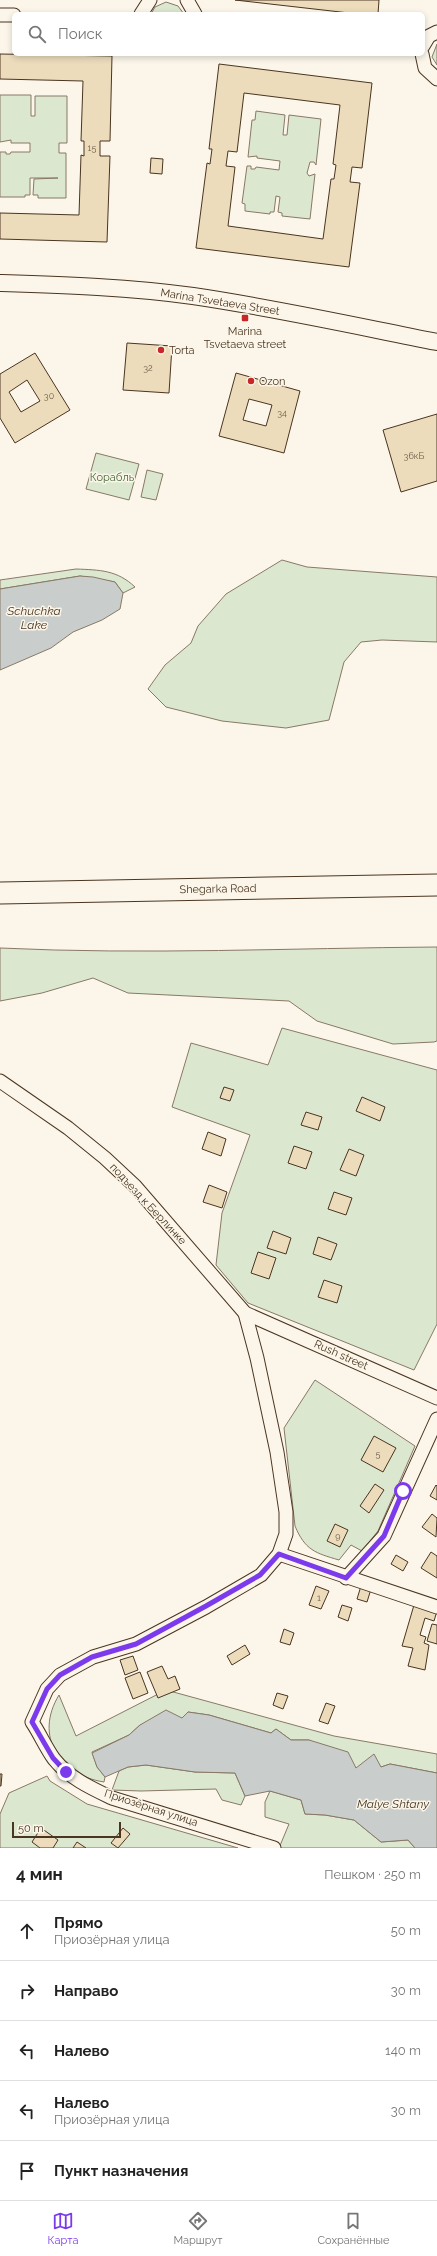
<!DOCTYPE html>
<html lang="ru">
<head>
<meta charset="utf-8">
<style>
  body { margin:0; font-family:Raleway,sans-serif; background:#f6f6f6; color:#222 }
  .scale { position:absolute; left:12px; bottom:10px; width:109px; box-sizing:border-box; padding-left:4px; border:2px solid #4a3520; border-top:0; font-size:11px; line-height:14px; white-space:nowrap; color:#4a3520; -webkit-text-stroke:3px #fbf6e9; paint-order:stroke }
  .stop { position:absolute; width:12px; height:12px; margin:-9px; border:3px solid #7c3aed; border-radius:50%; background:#fff }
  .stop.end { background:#7c3aed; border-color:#fff; box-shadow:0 1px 4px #0008 }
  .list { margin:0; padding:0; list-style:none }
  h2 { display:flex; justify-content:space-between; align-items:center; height:52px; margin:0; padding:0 16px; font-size:17px }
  h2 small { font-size:13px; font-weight:400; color:#767676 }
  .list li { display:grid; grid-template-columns:26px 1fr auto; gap:12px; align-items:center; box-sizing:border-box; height:60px; padding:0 16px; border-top:1px solid #e0e0e0 }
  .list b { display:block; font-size:15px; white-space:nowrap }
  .list p { margin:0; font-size:13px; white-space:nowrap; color:#767676 }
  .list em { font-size:13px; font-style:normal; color:#767676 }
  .icon { flex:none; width:22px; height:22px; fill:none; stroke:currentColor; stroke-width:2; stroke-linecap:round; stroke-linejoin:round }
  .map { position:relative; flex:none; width:437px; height:1848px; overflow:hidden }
  .search { position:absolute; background:#fff; box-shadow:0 2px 6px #0003; left:12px; right:12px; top:12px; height:44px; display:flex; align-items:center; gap:10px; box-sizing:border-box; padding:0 14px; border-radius:6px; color:#767676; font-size:15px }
  .sheet { height:352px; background:#fff }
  nav { display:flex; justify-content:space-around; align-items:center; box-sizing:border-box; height:56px; border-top:1px solid #e0e0e0; background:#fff; font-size:11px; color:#767676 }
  nav a { display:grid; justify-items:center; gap:2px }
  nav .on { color:#7c3aed }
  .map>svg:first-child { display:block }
  .green { fill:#dce7d0; stroke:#887966 }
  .water { fill:#c9cecd; stroke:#887966 }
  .building { fill:#ecdcbc; stroke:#4a3520; fill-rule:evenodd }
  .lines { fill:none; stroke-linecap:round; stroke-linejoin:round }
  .minor-casing { stroke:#4a3520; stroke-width:15 }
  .tertiary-casing { stroke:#4a3520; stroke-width:18 }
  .primary-casing { stroke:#4a3520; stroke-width:23 }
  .minor { stroke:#fbf6e9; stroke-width:13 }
  .tertiary { stroke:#fbf6e9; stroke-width:16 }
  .primary { stroke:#fbf6e9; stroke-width:21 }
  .route { stroke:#7c3aed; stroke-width:5 }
  .poi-dot { fill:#c62828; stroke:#fbf6e9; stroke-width:1.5 }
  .labels { text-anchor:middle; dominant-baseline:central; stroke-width:3; stroke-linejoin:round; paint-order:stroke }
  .number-label { font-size:9px; fill:#725f47 }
  .street-label { font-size:11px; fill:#4a3520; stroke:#fbf6e9 }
  .poi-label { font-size:11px; fill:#4a3520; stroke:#fbf6e9; text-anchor:start }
  .park-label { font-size:11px; fill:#436837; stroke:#fbf6e9 }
  .water-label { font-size:12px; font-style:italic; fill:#4a3520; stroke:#fbf6e9 }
</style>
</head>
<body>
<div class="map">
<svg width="437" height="1848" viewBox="0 0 437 1848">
  <rect width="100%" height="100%" fill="#fbf6e9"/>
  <g class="green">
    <path d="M166,2L178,6L184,14H151L155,7Z"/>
    <path d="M437,44V65L432,57Z"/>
    <path d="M0,95H31V116H35V96H67V143H59V153H66V198H38V195H33L34,179L58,178H30V195H25V197H0V152H6V154H10L11,152H30V143H11V140L0,142Z"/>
    <path d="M256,111L285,115L283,135H287L289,115L321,119L316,165L314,162H310L307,173L309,176L315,174L310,219L282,216V213L278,212L280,197L276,196L274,212H270V214L245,211V204L242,203L247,166H251V169H255L256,167L279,170L280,161L257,158V156L248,157L252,120H255Z"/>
    <path d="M96,453L139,464L129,500L86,489Z"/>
    <path d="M147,470L163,474L156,500L141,497Z"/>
    <path d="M282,560L307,567L437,577V642L382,640L361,642L344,662L329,720L286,728L222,721L166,707L148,689L165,665L191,643L198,626L226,594Z"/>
    <path d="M76,569C100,570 117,570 135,587L123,593L115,582L80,576L0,589V580Z"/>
    <path d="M437,947V1041L434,1042L393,1044L317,1021L289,1001L128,993L93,978L42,993L0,1001V948C146,955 291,948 437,947Z"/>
    <path d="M282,1028L437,1070V1324L414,1370L248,1303L216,1265L222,1213L250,1135L172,1107L191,1043L268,1065Z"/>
    <path d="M315,1380L415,1446L378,1531L362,1551L351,1545L339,1560C315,1553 305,1550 295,1526L284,1428Z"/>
    <path d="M166,1690L334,1736L437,1754V1773L390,1764L381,1767L356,1768L309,1740H291L276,1729L271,1733L209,1715L188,1712L182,1718L140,1725L129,1735L92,1752L97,1767L105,1777L104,1782C59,1775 34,1736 59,1695L76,1736Z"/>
    <path d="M146,1765L195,1772L235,1773L245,1796L241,1805L222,1800L216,1789L141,1791L112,1790L119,1771L128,1767Z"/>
    <path d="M47,1776L50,1781L87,1804L238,1848H0V1814L9,1793Z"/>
    <path d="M270,1791L301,1800L305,1814L325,1815L354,1820L381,1842L408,1840L415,1848H279L289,1824L265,1817V1802Z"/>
  </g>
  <g class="water">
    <path d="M80,576L93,577L115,582L123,593L120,609L102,620L73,632L51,648L0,670V589Z"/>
    <path d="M166,1710L182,1718L188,1712L209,1715L271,1733L276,1729L291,1740H309L348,1752L356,1768L374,1754L381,1767L390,1764L437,1773V1848H415L408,1840L381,1842L354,1820L325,1815L305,1814L301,1800L270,1791L245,1796L235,1773L195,1772L146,1765L128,1767L105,1777L97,1767L92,1753L129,1735L140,1725Z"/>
  </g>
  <g class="building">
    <path d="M235,0H379L378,14H358Z"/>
    <path d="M0,54L112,56L110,141H100V156H110L107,242L0,239V213L79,215L81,155L84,156V141H81L83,81L0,79Z"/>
    <path d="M219,64L372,83L362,168L352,167L350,182L360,183L349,267L196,248L207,163L210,164L212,149H209ZM244,93L340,105L333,164L336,165L334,179H331L323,239L228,226L235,167L226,166L228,151L237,152Z"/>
    <path d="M151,158L163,159L162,174L150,173Z"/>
    <path d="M127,343L172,346L169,393L123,390Z"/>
    <path d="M35,353L70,410L15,443L0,418V374ZM27,380L40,401L21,412L9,392Z"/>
    <path d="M236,373L300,391L284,453L219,436ZM249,399L272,405L266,426L243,420Z"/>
    <path d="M437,414V481L401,492L383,430Z"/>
    <path d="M224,1087L234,1090L230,1101L220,1098Z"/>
    <path d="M362,1097L385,1107L380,1121L356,1111Z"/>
    <path d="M306,1112L322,1117L318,1130L301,1125Z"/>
    <path d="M208,1132L226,1139L221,1156L202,1149Z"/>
    <path d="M294,1146L312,1152L306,1169L288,1163Z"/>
    <path d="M349,1149L364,1155L356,1176L340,1170Z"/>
    <path d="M209,1185L227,1192L222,1208L203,1202Z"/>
    <path d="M334,1192L352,1198L346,1215L328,1209Z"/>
    <path d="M273,1231L291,1238L286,1254L267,1248Z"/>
    <path d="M318,1237L337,1244L331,1260L313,1254Z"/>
    <path d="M258,1252L276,1258L269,1279L251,1273Z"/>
    <path d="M324,1280L342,1286L337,1303L318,1297Z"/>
    <path d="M374,1436L396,1448L383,1472L361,1460Z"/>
    <path d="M375,1484L384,1490L369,1513L360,1506Z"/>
    <path d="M436,1485L437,1486V1500L430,1496Z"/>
    <path d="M432,1514L437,1518L436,1537L422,1527Z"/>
    <path d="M335,1524L348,1530L340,1547L327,1541Z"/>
    <path d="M431,1552L437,1556V1578L421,1568Z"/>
    <path d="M396,1555L408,1562L403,1571L391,1564Z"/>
    <path d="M316,1586L329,1591L321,1609L309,1605Z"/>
    <path d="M361,1586L371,1589L367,1602L357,1599Z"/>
    <path d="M342,1605L352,1608L348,1621L338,1617Z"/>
    <path d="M414,1605L437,1611L434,1621L425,1618L420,1635L426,1637L424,1643L429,1645L425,1670L408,1666L413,1648L402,1646Z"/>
    <path d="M432,1624L437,1625V1644L427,1641Z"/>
    <path d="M284,1629L294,1633L290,1645L280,1642Z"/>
    <path d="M245,1645L250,1654L232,1665L227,1656Z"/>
    <path d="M133,1656L138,1670L125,1675L120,1660Z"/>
    <path d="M162,1666L168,1679L175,1676L180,1689L158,1698L147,1672Z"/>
    <path d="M140,1672L148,1693L133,1699L125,1678Z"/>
    <path d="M277,1693L288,1696L283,1709L273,1705Z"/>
    <path d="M326,1703L335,1706L328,1724L319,1721Z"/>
    <path d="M0,1774H2L1,1786H0Z"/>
    <path d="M41,1828L58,1840L53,1848H40L32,1842Z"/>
    <path d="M123,1828L130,1834L118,1848L111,1843Z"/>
    <path d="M77,1842L86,1848H73Z"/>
  </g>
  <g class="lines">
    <g class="minor-casing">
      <g id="minor">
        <path d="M187,0L195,14"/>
        <path d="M141,14L150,0"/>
        <path d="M0,15H14"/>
        <path d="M423,46L429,36L437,32"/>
        <path d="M422,54L425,68L437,79"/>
        <path d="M0,1081L68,1128L105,1158L135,1186L245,1313L437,1398"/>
        <path d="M245,1313L257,1358L277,1452L286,1512V1534L279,1554L261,1575L206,1607L136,1644L93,1657L60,1675L47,1689L32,1722C40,1734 46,1748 54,1759C69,1778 91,1788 112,1798L274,1848"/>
        <path d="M279,1554L437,1607"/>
        <path d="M346,1578L384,1536L437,1419"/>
      </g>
    </g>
    <g class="tertiary-casing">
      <path id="tertiary" d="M0,283C64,285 130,287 193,296C275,308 356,326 437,342"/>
    </g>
    <g class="primary-casing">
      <path id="primary" d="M0,893L437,885"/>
    </g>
    <use href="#minor" class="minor"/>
    <use href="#tertiary" class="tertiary"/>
    <use href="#primary" class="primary"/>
  </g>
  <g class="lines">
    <path class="route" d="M66,1772L53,1758L32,1722L47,1689L60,1675L92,1657L136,1644L206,1606L260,1575L279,1554L346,1578L384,1536L403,1491"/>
  </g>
  <g class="poi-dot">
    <rect x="241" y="314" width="8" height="8" rx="2"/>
    <circle cx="161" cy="350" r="4"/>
    <circle cx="251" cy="381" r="4"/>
  </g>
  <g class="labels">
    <g class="number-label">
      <text x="92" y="148">15</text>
      <text x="148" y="368">32</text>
      <text x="49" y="396">30</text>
      <text x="282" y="413">34</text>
      <text x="414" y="456">36кБ</text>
      <text x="378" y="1454">5</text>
      <text x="338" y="1536">9</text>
      <text x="319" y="1598">1</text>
    </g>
    <g class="street-label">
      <text transform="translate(220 302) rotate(9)">Marina Tsvetaeva Street</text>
      <text transform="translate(218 889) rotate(-1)">Shegarka Road</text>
      <text transform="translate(148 1204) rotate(47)">подъезд к Берлинке</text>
      <text transform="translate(341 1355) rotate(24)">Rush street</text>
      <text transform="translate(151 1808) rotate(18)">Приозёрная улица</text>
    </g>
    <g class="poi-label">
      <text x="245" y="331" text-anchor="middle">Marina<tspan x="245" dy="13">Tsvetaeva street</tspan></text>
      <text x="169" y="350">Torta</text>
      <text x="259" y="381">Ozon</text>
    </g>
    <g class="park-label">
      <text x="112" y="477">Корабль</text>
    </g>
    <g class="water-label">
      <text x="34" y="611">Schuchka<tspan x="34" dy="14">Lake</tspan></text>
      <text x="393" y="1804">Malye Shtany</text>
    </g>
  </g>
</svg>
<div class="scale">50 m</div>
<div class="stop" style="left:403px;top:1491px"></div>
<div class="stop end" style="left:66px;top:1772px"></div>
<div class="search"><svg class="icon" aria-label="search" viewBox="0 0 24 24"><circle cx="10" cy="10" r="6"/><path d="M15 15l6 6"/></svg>Поиск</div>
</div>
<section class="sheet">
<h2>4 мин<small>Пешком · 250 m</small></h2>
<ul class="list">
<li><svg class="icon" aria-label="ahead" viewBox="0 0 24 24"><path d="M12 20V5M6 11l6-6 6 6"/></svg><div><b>Прямо</b><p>Приозёрная улица</p></div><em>50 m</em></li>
<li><svg class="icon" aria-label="right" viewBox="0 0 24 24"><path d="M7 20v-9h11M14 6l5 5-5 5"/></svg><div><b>Направо</b></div><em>30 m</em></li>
<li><svg class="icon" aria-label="left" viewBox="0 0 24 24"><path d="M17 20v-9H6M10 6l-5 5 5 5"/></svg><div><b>Налево</b></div><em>140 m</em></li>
<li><svg class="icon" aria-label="left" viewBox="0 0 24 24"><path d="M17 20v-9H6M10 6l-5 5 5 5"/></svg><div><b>Налево</b><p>Приозёрная улица</p></div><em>30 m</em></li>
<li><svg class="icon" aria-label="arrive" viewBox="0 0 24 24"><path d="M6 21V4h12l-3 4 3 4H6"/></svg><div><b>Пункт назначения</b></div></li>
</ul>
</section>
<nav>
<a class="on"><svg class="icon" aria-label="map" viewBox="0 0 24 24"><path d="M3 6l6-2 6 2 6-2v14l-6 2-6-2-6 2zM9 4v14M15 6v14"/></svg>Карта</a>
<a><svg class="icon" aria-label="directions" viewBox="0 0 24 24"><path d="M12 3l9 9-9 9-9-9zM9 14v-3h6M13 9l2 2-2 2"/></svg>Маршрут</a>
<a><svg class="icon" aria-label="saved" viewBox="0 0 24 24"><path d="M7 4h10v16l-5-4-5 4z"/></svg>Сохранённые</a>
</nav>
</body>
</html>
